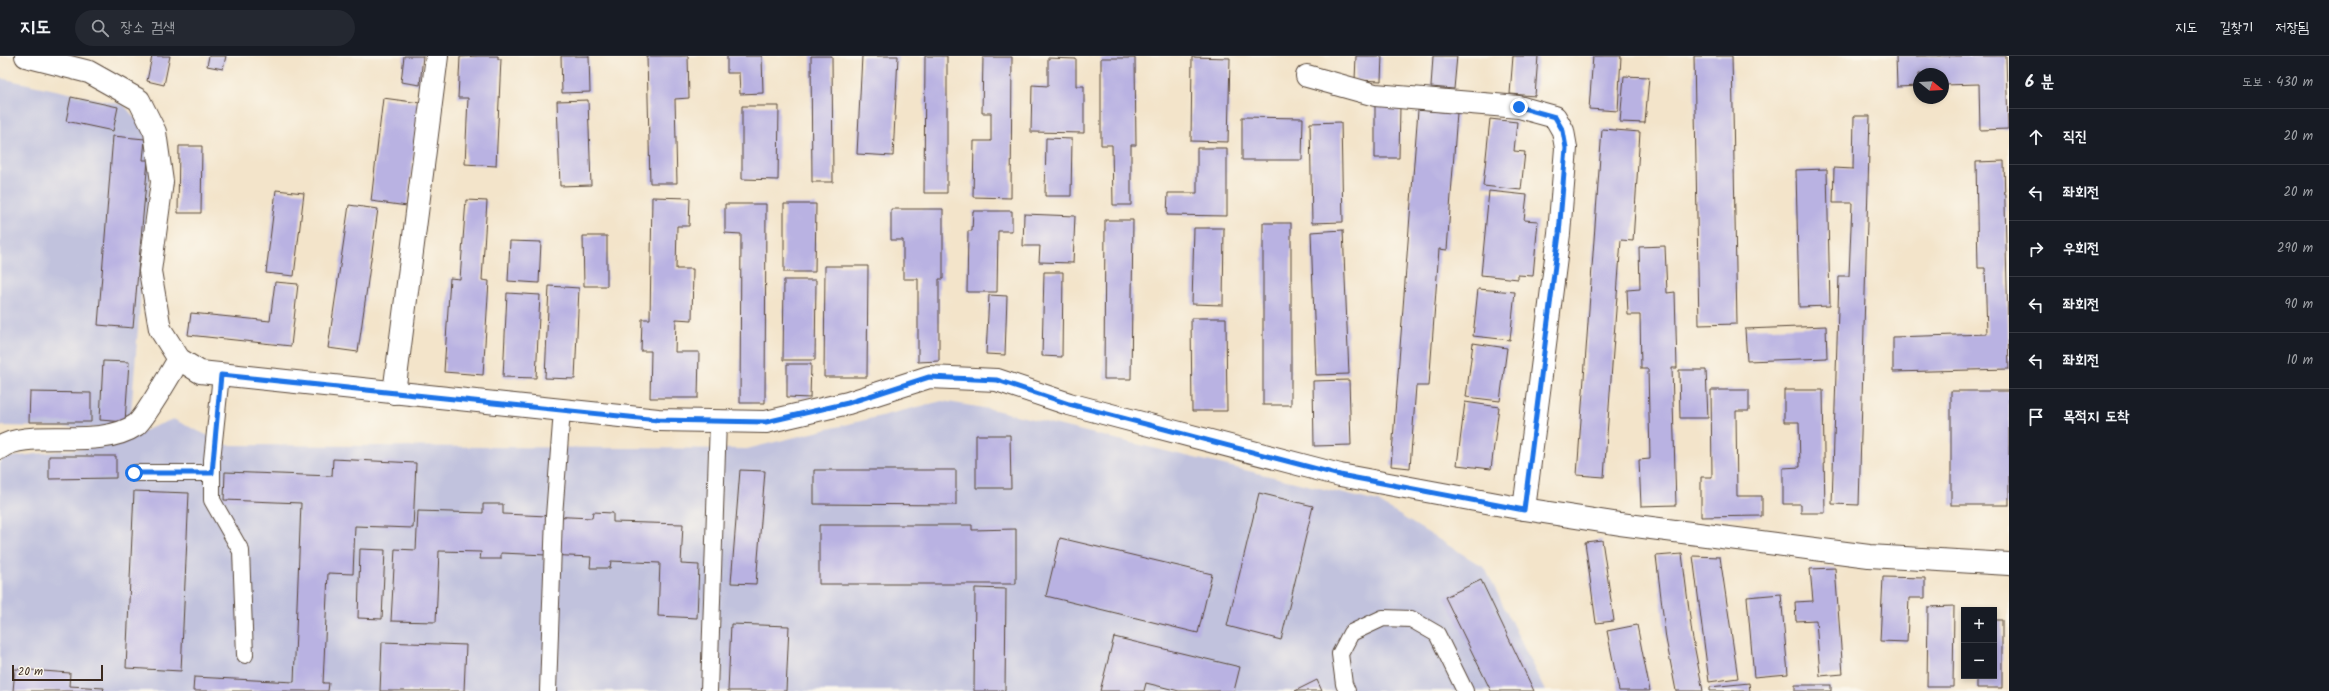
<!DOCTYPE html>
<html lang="ko">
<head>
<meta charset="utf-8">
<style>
  body { margin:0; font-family:Kalam,"Poor Story",sans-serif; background:#242831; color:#f1f3f6 }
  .controls { position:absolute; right:12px; bottom:12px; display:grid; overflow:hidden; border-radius:0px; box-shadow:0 2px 6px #0003 }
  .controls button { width:36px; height:36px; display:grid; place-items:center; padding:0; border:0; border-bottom:1px solid #363941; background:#171b24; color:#f1f3f6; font:20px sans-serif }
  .compass { position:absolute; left:1913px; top:12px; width:36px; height:36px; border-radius:50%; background:#171b24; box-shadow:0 2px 6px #0003; rotate:108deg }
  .scale { position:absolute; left:12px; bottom:10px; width:91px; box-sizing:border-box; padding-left:4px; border:2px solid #3b2a1e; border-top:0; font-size:11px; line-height:14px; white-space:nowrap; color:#3b2a1e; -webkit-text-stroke:3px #fbf7ec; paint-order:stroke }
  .stop { position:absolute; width:12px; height:12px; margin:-9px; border:3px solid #1a73e8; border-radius:50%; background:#fff }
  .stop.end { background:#1a73e8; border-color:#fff; box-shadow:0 1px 4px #0008 }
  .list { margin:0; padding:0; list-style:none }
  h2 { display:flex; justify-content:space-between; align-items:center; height:52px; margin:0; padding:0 16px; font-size:17px }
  h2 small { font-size:13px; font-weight:400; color:#9ea1a6 }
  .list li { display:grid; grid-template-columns:26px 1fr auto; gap:12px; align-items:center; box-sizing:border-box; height:56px; padding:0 16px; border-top:1px solid #363941 }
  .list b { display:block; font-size:15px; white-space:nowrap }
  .list em { font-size:13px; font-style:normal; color:#9ea1a6 }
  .icon { flex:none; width:22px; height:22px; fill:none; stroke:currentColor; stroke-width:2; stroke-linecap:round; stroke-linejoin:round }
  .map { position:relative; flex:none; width:2009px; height:635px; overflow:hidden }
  header { display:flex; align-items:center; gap:24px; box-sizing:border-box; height:56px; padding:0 20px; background:#171b24; border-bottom:1px solid #363941 }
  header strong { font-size:19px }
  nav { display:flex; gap:22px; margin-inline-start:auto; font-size:14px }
  .search { width:280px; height:36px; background:#242831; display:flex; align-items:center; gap:10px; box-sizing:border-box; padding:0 14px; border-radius:22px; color:#9ea1a6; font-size:15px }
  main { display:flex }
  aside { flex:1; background:#171b24 }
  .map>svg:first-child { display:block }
  .industrial { fill:#c1c2dd }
  .building { fill:#b9b2e2 }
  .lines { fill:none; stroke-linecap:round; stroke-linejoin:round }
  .service-casing { stroke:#574638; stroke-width:18 }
  .minor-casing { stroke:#574638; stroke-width:24 }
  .service { stroke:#fff; stroke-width:16 }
  .minor { stroke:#fff; stroke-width:22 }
  .route { stroke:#1a73e8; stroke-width:5 }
</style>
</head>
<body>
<header>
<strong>지도</strong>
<div class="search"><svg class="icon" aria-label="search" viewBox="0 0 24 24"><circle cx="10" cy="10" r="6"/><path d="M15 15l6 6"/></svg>장소 검색</div>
<nav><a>지도</a><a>길찾기</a><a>저장됨</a></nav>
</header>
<main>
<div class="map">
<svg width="2009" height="635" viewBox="0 0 2009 635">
  <rect width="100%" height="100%" fill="#fbf7ec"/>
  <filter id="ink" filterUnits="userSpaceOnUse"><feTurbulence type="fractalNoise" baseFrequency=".025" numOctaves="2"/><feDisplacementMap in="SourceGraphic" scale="8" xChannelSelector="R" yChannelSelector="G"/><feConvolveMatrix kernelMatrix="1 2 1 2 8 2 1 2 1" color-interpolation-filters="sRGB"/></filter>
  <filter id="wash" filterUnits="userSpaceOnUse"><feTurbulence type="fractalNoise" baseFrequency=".012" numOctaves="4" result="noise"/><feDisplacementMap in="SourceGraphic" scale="16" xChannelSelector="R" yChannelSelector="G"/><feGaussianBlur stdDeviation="0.9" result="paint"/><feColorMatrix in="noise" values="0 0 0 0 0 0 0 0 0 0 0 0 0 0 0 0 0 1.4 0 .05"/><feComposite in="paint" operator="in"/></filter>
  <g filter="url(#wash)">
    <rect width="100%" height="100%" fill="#f3e4ca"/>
    <g class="industrial">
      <path d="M0,22L124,49L146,76L152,102L131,358L128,367L96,372L0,370Z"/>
      <path d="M942,345L995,354L1378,446L1485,512L1545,635H0V405L4,402L109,389L173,363L227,389L747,393Z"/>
    </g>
    <g id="blocks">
      <g class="building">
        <path d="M152,0H170L164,29L147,25Z"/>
        <path d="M209,0H226L223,13L207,10Z"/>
        <path d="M404,0H423L420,29L401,26Z"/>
        <path d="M478,0H498V3H501L496,110L465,108L468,42H458L460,1Z"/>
        <path d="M561,0H589L590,36L562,37Z"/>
        <path d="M647,0H688L689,42L675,43L677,127H650Z"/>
        <path d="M727,0H762L763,37L740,38L739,17H727Z"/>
        <path d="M811,0H832L833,126H812Z"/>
        <path d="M862,0H898L893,100L857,98Z"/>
        <path d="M925,0H947V137H924Z"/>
        <path d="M1356,0H1382L1381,25L1355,24Z"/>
        <path d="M1433,0H1457L1454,33L1431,31Z"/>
        <path d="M1513,0H1538L1535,40L1510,38Z"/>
        <path d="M1593,0H1621L1618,55L1589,53Z"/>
        <path d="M1694,0H1732L1737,268L1699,269Z"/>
        <path d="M1896,0H2006L2008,73L1980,74L1979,28L1943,29V18H1919V30L1897,31Z"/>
        <path d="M983,1H1012L1011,142L973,141L974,85H991V57H982Z"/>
        <path d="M1192,1L1230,2L1228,86L1191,85Z"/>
        <path d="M1048,2L1076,3V30H1084V77L1031,76L1032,29L1048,30Z"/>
        <path d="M1101,2H1135L1136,89H1131V149H1113L1112,89H1101Z"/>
        <path d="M1624,20L1649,21L1645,67L1620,66Z"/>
        <path d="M71,41L118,51L113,75L66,65Z"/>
        <path d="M383,42L420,47L407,150L371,145Z"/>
        <path d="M588,44L591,129L560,130L557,45Z"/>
        <path d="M742,50H779L778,124L742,123Z"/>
        <path d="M1375,50H1400L1399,102H1375Z"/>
        <path d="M1418,54L1457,57L1447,194L1439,193L1429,330H1416L1410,412L1391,410Z"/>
        <path d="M1854,60H1870L1859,449L1832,448L1839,220H1849L1852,147H1833L1834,112L1853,113Z"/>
        <path d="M1242,61L1303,62L1302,104H1242Z"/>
        <path d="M1490,63L1517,66L1514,95L1525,96L1521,134L1483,130Z"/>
        <path d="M1341,66L1343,166L1312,167L1310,67Z"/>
        <path d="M1602,73L1640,76L1633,185L1621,184L1604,421L1577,419Z"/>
        <path d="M113,80L145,83L143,104H148L133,272L98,269Z"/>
        <path d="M1046,82L1072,83L1071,140H1045Z"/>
        <path d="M179,90H202L201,157H178Z"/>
        <path d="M1197,92H1227V160L1167,159L1168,137H1197Z"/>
        <path d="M2004,105L2009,313L1893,316V281L1987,278L1985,212H1978L1976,106Z"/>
        <path d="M1827,113L1830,250L1799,251L1796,114Z"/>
        <path d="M276,134L304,137L294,220L266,217Z"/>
        <path d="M1489,135L1527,139L1524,164L1538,165L1533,220L1518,219V223L1481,219Z"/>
        <path d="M652,141L690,142L689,170H677L676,213H693L692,264L676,263L675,296H699L698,342H650L651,295H641L642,263H650Z"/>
        <path d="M466,144L487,145L482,224L489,225L483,319L444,316L450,222L460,223Z"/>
        <path d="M725,148H766L765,347H740L741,178L725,177Z"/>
        <path d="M784,148H816L815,216H784Z"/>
        <path d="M349,149L378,153L358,296L328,292Z"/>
        <path d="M891,153H943V223H939V305L918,306V223H903V184H891Z"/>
        <path d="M973,155H1012V175H998L997,236H967L968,175H972Z"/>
        <path d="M1024,158L1075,160L1073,207L1039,206L1040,190H1023Z"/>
        <path d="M1105,164H1133L1131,323H1104Z"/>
        <rect x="1263" y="167" width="28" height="182"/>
        <path d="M1194,172H1224L1223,249L1192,248Z"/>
        <path d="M1343,174L1349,318L1316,319L1311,176Z"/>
        <path d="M583,180H607V230H584Z"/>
        <path d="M510,185L541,186L539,227L508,225Z"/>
        <path d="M1665,190L1667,237L1675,236L1677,312H1672L1676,449L1641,450L1639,404L1650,403L1648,313H1641L1640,259H1628L1627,234L1640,233L1639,191Z"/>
        <path d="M825,210H868L867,321H824Z"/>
        <path d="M1044,216H1063L1062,301L1042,300Z"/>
        <path d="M784,224H816L815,304H783Z"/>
        <path d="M275,226L298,228L291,290L188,279L191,257L270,265Z"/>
        <path d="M549,230L579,232L575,323L545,322Z"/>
        <path d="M1478,233L1515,236L1510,284L1473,280Z"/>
        <path d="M507,237L540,239L536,322L503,321Z"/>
        <path d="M989,239L1007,240L1005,299L986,298Z"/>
        <path d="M1191,262H1226L1227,355H1192Z"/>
        <path d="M1826,270L1827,302L1747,305L1745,273Z"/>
        <path d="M1473,287L1507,292L1500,345L1466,341Z"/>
        <path d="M103,305L129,306L125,366L100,364Z"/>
        <path d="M787,308H811L810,342L787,341Z"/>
        <path d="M1679,314H1706L1708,362H1680Z"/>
        <path d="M1349,324L1351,389L1314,390L1313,325Z"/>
        <path d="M1711,334H1749V355H1736L1737,440H1762V460L1701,461V421H1712Z"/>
        <path d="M1784,334H1823L1825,457H1801V448H1783V412L1800,411L1799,366H1784Z"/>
        <rect x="1951" y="335" width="58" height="114"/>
        <path d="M30,336L91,337V366H29Z"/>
        <path d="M1465,346L1499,351L1491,413L1457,409Z"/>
        <path d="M976,379H1010L1011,432H976Z"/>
        <path d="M49,400H116V422L49,423Z"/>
        <path d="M333,403L416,407L413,472L355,470L353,518L328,517L323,627H329L328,635H193L194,621L294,626L301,447L224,444L225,416L332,420Z"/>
        <path d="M740,414L765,415L756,528L731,527Z"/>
        <path d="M814,414H956V449L814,448Z"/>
        <path d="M134,435L189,437L181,615L126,612Z"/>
        <path d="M1259,437L1313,450L1281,584L1227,570Z"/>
        <path d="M483,448H503V458L592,462L593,456L613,457V466L683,468L681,508L699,509L697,562L658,560L660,507L611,505L610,512H590L591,501L501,497V503H480L481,496L439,495L436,566L391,565L395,493L416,494L418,455L483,457Z"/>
        <path d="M819,469H972V474L1016,473V528H819Z"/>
        <path d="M1060,482L1212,518L1198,577L1046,540Z"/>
        <path d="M1602,484L1614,565L1596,567L1585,486Z"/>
        <path d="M360,493L385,494L382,563L358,562Z"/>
        <path d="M1682,498L1692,578L1703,635H1676L1666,583L1656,500Z"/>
        <path d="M1693,500L1720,501L1738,622L1709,626Z"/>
        <path d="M1835,512L1843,618L1820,620L1816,564L1796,565L1795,546L1813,545L1810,513Z"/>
        <path d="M1883,521L1925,522V542H1909L1907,586L1880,585Z"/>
        <path d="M1481,524L1534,635H1491L1445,541Z"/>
        <path d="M975,532L1006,533L1005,635H974Z"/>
        <path d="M1781,538L1788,618L1754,621L1747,541Z"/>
        <path d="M1954,550L1953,631H1927L1928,551Z"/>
        <path d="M1994,564H2002V632H1977V620H1994Z"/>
        <path d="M731,568L789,570L786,635H728Z"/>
        <path d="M1637,569L1650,635H1619L1607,575Z"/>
        <path d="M1114,581L1240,611L1234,635H1179L1146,627L1144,635H1100Z"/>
        <path d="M382,586L466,589L464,635H380Z"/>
        <path d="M15,613L70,617L69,630L104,632L103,635H13Z"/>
        <path d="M1317,624L1322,635H1295Z"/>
        <path d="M1749,627L1750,635H1710V631Z"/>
        <rect x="1795" y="629" width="36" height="6"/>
      </g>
    </g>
  </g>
  <g filter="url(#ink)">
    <use href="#blocks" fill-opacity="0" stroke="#574638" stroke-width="1"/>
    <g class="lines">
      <g class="service-casing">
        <g id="service">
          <path d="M221,319L212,404V444L241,495L245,599"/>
          <path d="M135,417H212"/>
          <path d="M548,635L554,460L562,354"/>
          <path d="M709,635L718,365"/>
          <path d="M1347,635L1344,628L1340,598L1351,577L1383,562L1411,563L1437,578L1465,635"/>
        </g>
      </g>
      <g class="minor-casing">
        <g id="minor">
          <path d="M26,0L89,16L139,44L155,76L162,126L150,215L160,273L179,303L200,316L658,364L766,366L848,347L929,321L997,324L1069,348L1340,419L1524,453L1620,468L1869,500L2009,508"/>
          <path d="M1307,20L1375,39L1519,51L1555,61L1563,75L1566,92L1559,178L1524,453"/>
          <path d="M394,337L437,0"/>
          <path d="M0,392C27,371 98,395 136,369C144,363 172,315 179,303"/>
        </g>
      </g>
      <use href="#service" class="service"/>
      <use href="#minor" class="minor"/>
    </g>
  </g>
  <g class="lines" filter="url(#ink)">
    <path class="route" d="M134,417H212L221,319L658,364L766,366L848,347L929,321L997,324L1069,348L1340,419L1524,454L1559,178L1566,92L1563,75L1555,61L1519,51"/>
  </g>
</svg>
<div class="controls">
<button>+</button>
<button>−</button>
</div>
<svg class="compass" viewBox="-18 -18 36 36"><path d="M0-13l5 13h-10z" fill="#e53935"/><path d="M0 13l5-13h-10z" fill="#9ea1a6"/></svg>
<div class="scale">20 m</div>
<div class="stop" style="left:134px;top:417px"></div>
<div class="stop end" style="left:1519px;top:51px"></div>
</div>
<aside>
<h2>6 분<small>도보 · 430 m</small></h2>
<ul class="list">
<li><svg class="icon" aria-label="ahead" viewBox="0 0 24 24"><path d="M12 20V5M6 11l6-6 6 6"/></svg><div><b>직진</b></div><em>20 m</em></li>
<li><svg class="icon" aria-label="left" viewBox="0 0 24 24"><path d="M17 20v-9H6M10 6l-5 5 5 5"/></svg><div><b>좌회전</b></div><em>20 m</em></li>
<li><svg class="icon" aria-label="right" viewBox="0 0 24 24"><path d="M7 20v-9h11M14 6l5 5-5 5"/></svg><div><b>우회전</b></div><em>290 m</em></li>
<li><svg class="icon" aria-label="left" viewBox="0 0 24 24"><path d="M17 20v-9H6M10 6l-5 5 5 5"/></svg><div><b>좌회전</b></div><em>90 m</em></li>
<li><svg class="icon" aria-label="left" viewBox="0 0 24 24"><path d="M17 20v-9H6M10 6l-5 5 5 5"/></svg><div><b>좌회전</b></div><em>10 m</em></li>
<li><svg class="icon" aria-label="arrive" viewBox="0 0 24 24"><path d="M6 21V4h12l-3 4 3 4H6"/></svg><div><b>목적지 도착</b></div></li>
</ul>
</aside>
</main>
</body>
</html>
